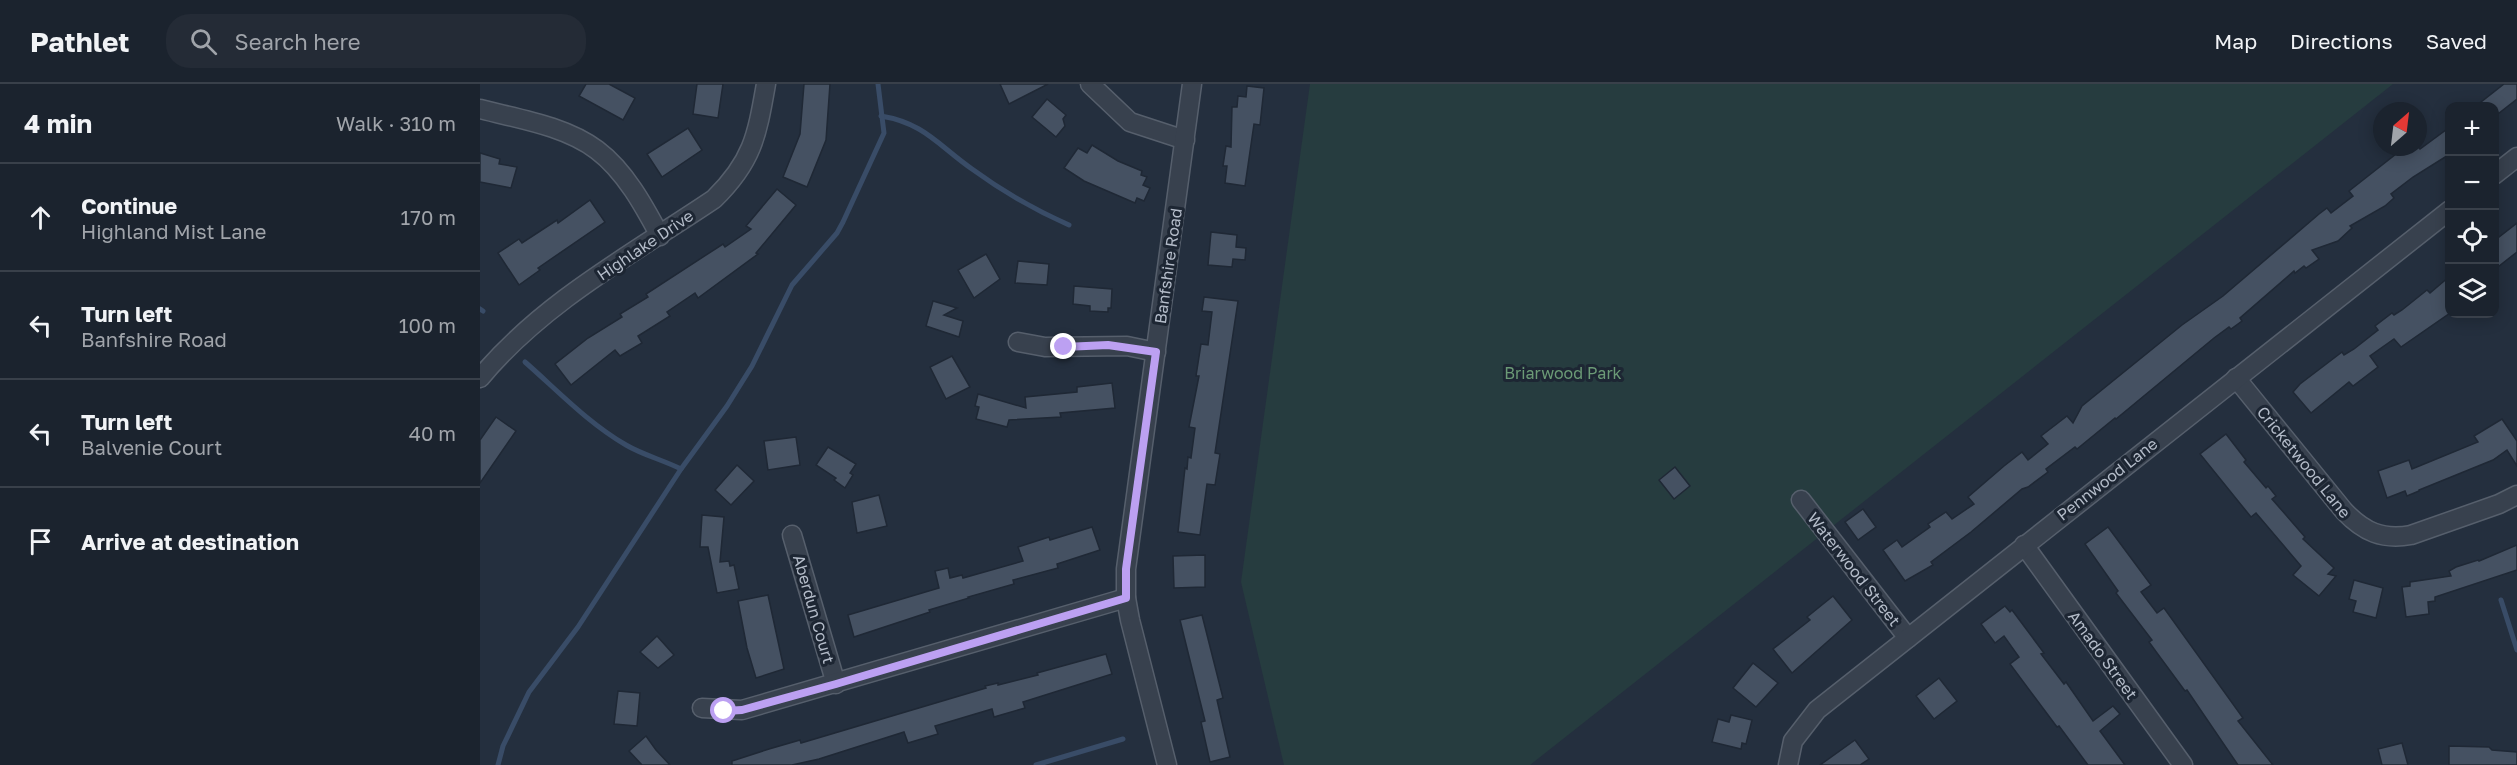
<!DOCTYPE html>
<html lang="en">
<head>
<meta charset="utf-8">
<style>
  body { margin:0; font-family:"Golos Text",sans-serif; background:#242b36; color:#f1f3f6 }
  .controls { position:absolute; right:18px; top:18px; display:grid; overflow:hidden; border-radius:12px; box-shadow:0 3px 15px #0003 }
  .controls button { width:54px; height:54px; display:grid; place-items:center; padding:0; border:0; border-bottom:2px solid #39404a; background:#1b232e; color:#f1f3f6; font:30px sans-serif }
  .compass { position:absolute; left:1893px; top:18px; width:54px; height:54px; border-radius:50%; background:#1b232e; box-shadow:0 3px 15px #0003; rotate:28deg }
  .stop { position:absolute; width:18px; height:18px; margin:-14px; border:4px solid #bca0f2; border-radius:50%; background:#fff }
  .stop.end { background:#bca0f2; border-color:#fff; box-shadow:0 2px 6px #0008 }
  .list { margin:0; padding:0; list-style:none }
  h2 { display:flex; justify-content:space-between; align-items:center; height:78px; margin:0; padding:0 24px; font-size:26px }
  h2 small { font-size:20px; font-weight:400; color:#a0a4aa }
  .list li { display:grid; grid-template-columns:39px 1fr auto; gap:18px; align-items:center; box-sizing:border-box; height:108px; padding:0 24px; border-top:2px solid #39404a }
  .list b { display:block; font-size:22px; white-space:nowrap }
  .list p { margin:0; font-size:20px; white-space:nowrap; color:#a0a4aa }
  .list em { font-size:20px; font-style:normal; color:#a0a4aa }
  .icon { flex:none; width:33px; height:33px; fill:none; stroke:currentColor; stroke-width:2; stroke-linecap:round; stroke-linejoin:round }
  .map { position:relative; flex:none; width:2037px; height:681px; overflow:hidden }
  header { display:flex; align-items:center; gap:36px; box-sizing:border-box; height:84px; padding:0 30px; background:#1b232e; border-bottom:2px solid #39404a }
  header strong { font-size:28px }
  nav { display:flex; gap:33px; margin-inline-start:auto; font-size:21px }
  .search { width:420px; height:54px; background:#242b36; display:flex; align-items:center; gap:15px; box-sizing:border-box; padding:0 21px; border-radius:24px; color:#a0a4aa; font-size:22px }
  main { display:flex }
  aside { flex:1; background:#1b232e }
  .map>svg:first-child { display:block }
  .green { fill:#263c3f }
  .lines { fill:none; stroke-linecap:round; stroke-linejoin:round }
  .stream { stroke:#394c67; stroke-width:5 }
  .building { fill:#455162; stroke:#1f2835; stroke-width:1.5 }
  .street-casing { stroke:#565f6c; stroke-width:21 }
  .street { stroke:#38414e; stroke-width:18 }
  .route { stroke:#bca0f2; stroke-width:8 }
  .labels { text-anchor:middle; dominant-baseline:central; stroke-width:6; stroke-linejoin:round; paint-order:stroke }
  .street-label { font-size:16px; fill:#b4bcc9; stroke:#1d2633 }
  .park-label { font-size:16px; fill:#6b9a76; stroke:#1d2633 }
</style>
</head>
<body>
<header>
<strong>Pathlet</strong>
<div class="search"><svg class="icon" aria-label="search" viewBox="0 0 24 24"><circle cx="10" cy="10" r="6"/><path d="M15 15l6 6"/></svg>Search here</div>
<nav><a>Map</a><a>Directions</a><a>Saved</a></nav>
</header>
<main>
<aside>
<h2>4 min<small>Walk · 310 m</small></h2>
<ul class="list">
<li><svg class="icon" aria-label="ahead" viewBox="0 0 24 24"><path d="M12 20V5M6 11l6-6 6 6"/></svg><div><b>Continue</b><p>Highland Mist Lane</p></div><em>170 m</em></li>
<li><svg class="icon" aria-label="left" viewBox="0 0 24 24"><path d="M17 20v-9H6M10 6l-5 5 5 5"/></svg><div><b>Turn left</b><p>Banfshire Road</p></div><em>100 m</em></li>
<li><svg class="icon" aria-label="left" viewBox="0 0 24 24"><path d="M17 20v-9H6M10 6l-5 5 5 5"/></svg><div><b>Turn left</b><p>Balvenie Court</p></div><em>40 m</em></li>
<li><svg class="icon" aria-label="arrive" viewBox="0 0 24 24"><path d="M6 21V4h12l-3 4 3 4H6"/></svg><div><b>Arrive at destination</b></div></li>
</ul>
</aside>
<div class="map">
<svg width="2037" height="681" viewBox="0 0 2037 681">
  <rect width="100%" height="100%" fill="#242f3e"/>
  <path class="green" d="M830,0H1913L1050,681H804L761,498Z"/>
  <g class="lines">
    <g class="stream">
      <path d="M401,32C444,39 458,61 492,85C522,107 555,126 589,141"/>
      <path d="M0,225L3,227"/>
      <path d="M45,278C77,306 108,339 146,361C163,371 183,376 201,385"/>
      <path d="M2021,516L2037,566"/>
      <path d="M18,681L23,662L49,608L98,543L201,385L247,322L272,282L312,201L357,149L363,138L404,49L398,0"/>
      <path d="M556,681L643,655"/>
    </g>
  </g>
  <g class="building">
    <path d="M106,0H129L155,14L143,36L99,12Z"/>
    <path d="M217,0H243L238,34L213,30Z"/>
    <path d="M324,0H350L346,56L327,103L303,93L320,50Z"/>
    <path d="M520,0H568L529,20Z"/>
    <path d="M2024,0H2037V15L2014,33V22H1996Z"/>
    <path d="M767,2L784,4L780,41L774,40L765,102L745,99L747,82H743L746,62L751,63L752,23H757L758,12L766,13Z"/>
    <path d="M567,15L586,31L583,35L585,42L576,53L552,33Z"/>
    <path d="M1970,43V70L1933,93L1911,110L1914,114L1905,122L1870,142L1872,144L1858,157L1832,166L1839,175L1826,184L1824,182L1815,189L1814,187L1760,234L1762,237L1751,245L1749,243L1734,254L1636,335L1635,334L1597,365L1595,363L1566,385L1568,388L1548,403L1542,405L1491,448L1451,478L1453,481L1425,497L1403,466L1417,456L1422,463L1450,443L1448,440L1466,428L1472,435L1494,420L1488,413L1524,382L1542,368L1548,376L1568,360L1561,352L1587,332L1593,339L1602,322L1702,241L1743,212L1839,130L1847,124L1851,129L1873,112L1869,107L1925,63H1938L1940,65Z"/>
    <path d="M208,44L222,66L182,93L167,70Z"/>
    <path d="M612,61L638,77L662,87L661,91L667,93L663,101L670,104L664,117L657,114L655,119L604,97L584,84L598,64L607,69Z"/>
    <path d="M0,69L20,75L19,80L37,83L31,104L0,98Z"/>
    <path d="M297,105L316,121L276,169L278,170L218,214L215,209L187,228L190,232L158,252L162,259L140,272L135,266L91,301L75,280L108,254L142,233L140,230L168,213L166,210L243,160L245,163L271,145L266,142Z"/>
    <path d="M110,116L125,138L58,184L60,186L39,201L18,169L39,155L42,159L77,136L78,139Z"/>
    <path d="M2037,139V168L2014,186V157Z"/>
    <path d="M731,148L757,151L756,163L766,164L765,176L753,175L752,183L728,181Z"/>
    <path d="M506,170L520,195L494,214L478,186Z"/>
    <path d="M538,177L569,180L567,201L535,199Z"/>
    <path d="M1970,192V229L1921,263L1914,255L1890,272L1898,283L1873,302L1869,298L1831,329L1813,308L1820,300L1862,268L1864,271L1874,265L1898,246L1895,242L1912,229L1914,231L1922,226L1947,206L1950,209Z"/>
    <path d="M594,202L632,205L631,224H628V228L610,227V222L593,220Z"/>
    <path d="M724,213L758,217L735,369L740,370L735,401L727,400L720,451L698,448L705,384L707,385L708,373L711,374L715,344L709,343L719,292H716L721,260L728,261L732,228L722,227Z"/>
    <path d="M453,217L477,224L464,231L483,237L479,253L446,242Z"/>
    <path d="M472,272L490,303L466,315L450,283Z"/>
    <path d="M632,299L635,324L580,329L581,333L529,336L527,343L496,335L499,323L495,322L498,310L546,324L545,313L597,308V303Z"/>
    <path d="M16,333L36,347L0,399V356Z"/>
    <path d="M2022,335L2037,357V382L2027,366L2013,376L1939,406V407L1927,412L1925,407L1907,414L1898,387L1929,376L1932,385L1998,358L1994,352Z"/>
    <path d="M1746,350L1766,376L1764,378L1786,404L1788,402L1796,412L1792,415L1825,453L1823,455L1854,484L1848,490L1856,492L1839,512L1813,491L1821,482L1776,429L1771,433L1720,370Z"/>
    <path d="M316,353L320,381L288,386L284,357Z"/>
    <path d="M348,363L376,380L370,389L373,391L365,404L354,396L356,394L336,381Z"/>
    <path d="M257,381L274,397L251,421L235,406Z"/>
    <path d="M1195,383L1210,402L1194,415L1179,396Z"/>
    <path d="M399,411L407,442L377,449L372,418Z"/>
    <path d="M1383,425L1396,443L1378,456L1365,438Z"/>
    <path d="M222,431L244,433L240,478L249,477L250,482L254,481L259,505L237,509L228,463H220Z"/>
    <path d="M612,443L620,466L577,480L578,484L533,496L534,500L488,513L489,514L449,526L450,528L374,553L368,531L459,504L455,487L468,484L470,494L482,491L483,494L543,477L538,463L569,453L570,456Z"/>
    <path d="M1628,443L1671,501L1661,508L1677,529L1684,524L1763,634L1758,637L1793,681H1758L1707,606L1705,607L1677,569L1669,558L1672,556L1636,509L1638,507L1605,460Z"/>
    <path d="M2037,461V486L1955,513V517L1948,518L1949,530L1926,533L1922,503L1930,502V498L1971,492L1969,487L1976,483L1998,476L1999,477Z"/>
    <path d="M725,471V503L694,504L693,472Z"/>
    <path d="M1874,496L1903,504L1896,534L1873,528L1876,517L1869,515Z"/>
    <path d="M288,511L304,585L276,594L267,564L258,517Z"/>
    <path d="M1353,512L1372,536L1312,589L1293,565L1330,536L1327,533Z"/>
    <path d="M1525,522L1530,528L1532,526L1564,569L1561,570L1584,600L1586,598L1613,637L1633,622L1640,630L1620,647L1645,681H1608L1579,642L1577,643L1530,580L1539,573L1524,552L1515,559L1501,540Z"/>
    <path d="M722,531L743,614L737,616L750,673L730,678L721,638L725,637L700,536Z"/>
    <path d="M177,552L194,571L178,584L160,568Z"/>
    <path d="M626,570L632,590L543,618L545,624L514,633L512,625L455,642L458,650L428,659L424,648L339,675L312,681H252V677L289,665L320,656L321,659L506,604L505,602L518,599V601L558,591L557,589Z"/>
    <path d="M1273,579L1298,599L1276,623L1253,604Z"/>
    <path d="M1459,594L1477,617L1454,635L1436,612Z"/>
    <path d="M138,607L160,609L157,642L134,640Z"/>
    <path d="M1251,631L1272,636L1266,660L1262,659L1261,665L1232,658L1238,635L1249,638Z"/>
    <path d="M166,652L176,666L190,681H162L149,667Z"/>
    <path d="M1375,656L1389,675L1380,681H1340Z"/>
    <path d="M1922,659L1928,681H1902L1898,665Z"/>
    <path d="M1969,662L2009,663L2012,666L2037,668V681H1969Z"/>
  </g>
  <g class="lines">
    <g class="street-casing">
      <g id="street">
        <path d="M610,0L650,38L705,56"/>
        <path d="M0,25C39,35 85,42 117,66C145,87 164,122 180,152"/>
        <path d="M2014,91L2037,73"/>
        <path d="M538,258L565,263L647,262L676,268"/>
        <path d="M0,294C63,218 154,169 234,115C273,77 277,51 286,0"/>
        <path d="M1756,294L1864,427C1884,448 1902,456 1931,451L2019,420L2037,411"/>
        <path d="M1321,416L1428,554"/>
        <path d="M312,451L356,600"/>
        <path d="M1544,461L1703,681"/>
        <path d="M222,624L262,626L646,514"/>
        <path d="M687,681L650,536L646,514V485L712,0"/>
        <path d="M1308,681L1313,657L1337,626L1970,126"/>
      </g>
    </g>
    <use href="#street" class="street"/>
  </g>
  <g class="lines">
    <path class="route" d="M244,627L262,626L356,600L646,514V485L676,268L628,261L584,263"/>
  </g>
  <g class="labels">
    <g class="street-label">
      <text transform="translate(165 161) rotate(-34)">Highlake Drive</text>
      <text transform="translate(688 182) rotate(-82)">Banfshire Road</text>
      <text transform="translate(1824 378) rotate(51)">Cricketwood Lane</text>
      <text transform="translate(1627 395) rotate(-38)">Pennwood Lane</text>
      <text transform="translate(1374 485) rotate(52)">Waterwood Street</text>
      <text transform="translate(334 525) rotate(74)">Aberdun Court</text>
      <text transform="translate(1623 571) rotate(54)">Amado Street</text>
    </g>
    <g class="park-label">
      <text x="1083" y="289">Briarwood Park</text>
    </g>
  </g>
</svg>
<div class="controls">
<button>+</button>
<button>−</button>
<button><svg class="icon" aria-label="locate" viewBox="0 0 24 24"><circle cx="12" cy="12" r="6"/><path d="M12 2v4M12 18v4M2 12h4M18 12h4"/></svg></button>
<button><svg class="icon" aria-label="layers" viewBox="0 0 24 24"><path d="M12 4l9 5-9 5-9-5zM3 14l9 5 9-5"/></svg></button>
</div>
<svg class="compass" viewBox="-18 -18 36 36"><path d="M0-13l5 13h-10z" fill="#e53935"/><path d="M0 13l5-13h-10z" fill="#a0a4aa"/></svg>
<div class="stop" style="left:244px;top:627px"></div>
<div class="stop end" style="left:584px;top:263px"></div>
</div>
</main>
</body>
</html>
